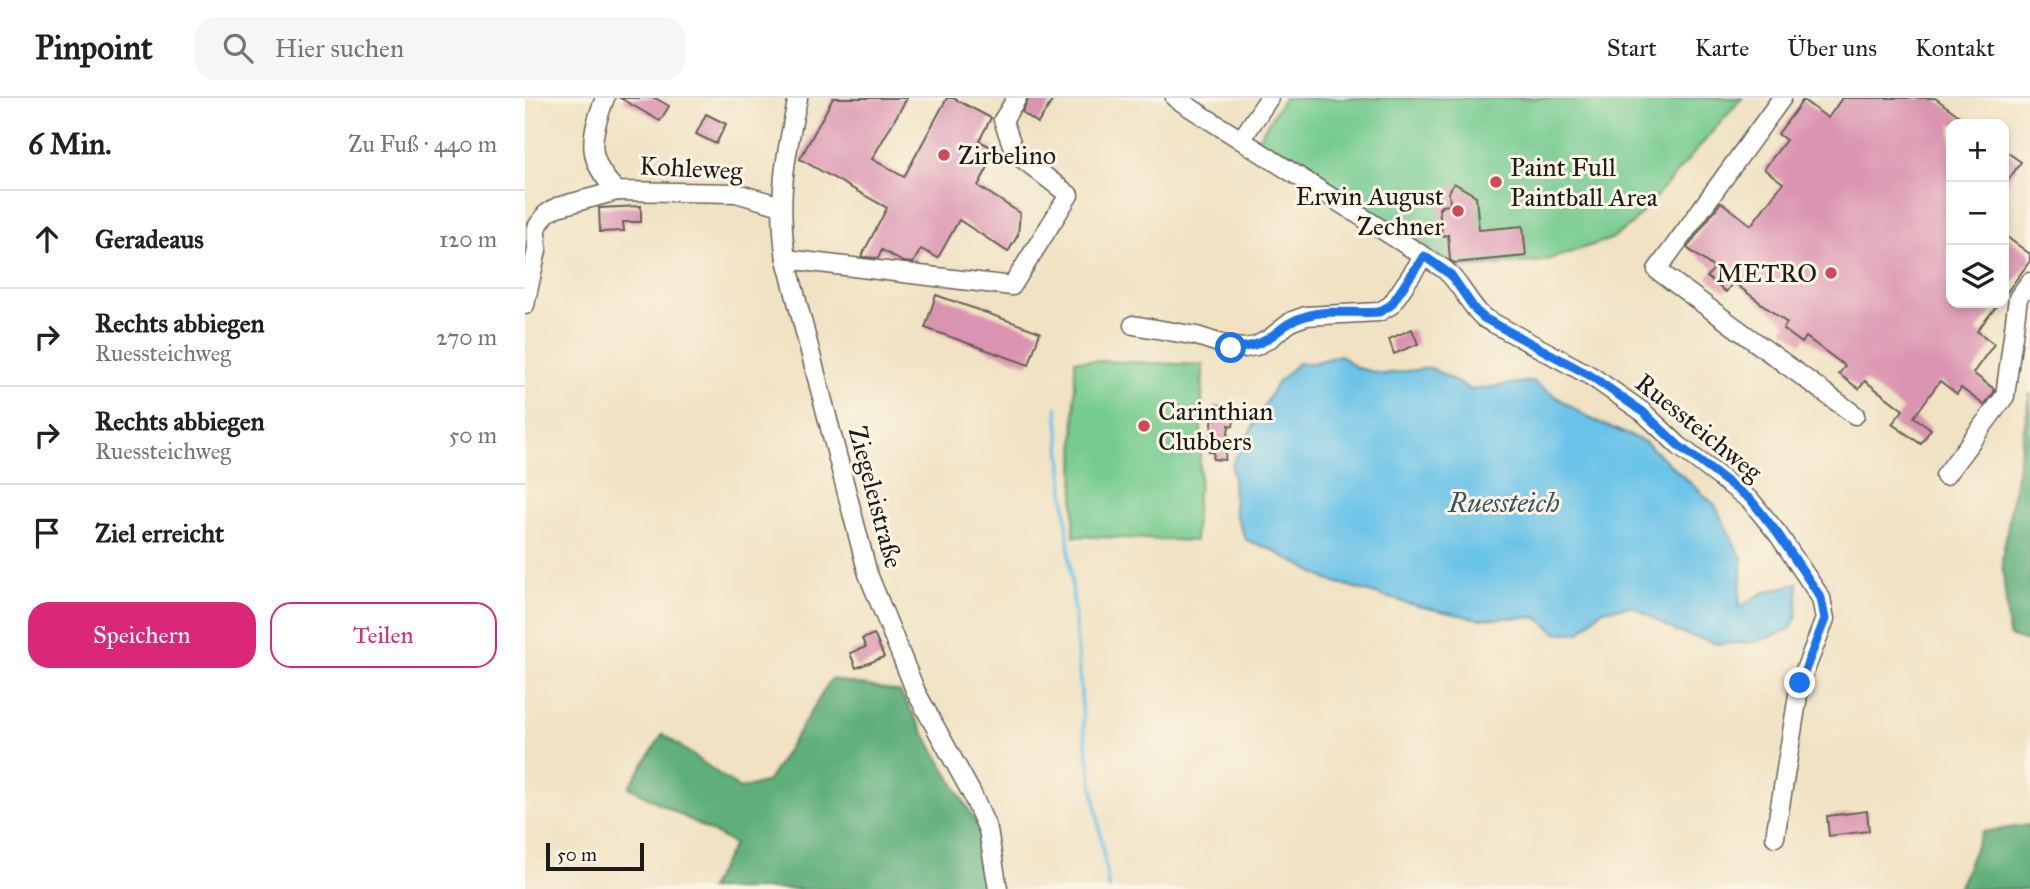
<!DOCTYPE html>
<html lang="de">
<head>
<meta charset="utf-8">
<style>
  body { margin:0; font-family:"IM FELL Great Primer",serif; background:#f6f6f6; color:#202124 }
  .controls { position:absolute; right:21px; top:21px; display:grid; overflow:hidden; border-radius:14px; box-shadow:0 4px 10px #0003 }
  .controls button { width:63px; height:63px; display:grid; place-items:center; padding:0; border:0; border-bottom:2px solid #e0e0e0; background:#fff; color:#202124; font:35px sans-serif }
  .scale { position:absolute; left:21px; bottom:18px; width:98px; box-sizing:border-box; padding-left:7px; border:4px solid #1c1c1c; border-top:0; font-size:19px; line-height:24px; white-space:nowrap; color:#1c1c1c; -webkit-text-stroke:5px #fcf5e5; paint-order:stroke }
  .stop { position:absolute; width:21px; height:21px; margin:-16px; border:5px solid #1a73e8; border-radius:50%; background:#fff }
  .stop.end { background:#1a73e8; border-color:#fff; box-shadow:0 2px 7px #0008 }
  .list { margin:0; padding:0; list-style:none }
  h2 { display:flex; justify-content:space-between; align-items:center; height:91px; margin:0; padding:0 28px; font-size:30px }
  h2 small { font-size:23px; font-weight:400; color:#757577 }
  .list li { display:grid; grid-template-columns:46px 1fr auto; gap:21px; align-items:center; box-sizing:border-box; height:98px; padding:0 28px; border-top:2px solid #e0e0e0 }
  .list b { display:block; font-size:26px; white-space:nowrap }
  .list p { margin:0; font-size:23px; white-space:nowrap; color:#757577 }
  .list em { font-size:23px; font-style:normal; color:#757577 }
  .actions { display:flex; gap:14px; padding:21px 28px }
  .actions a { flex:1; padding:16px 0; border:2px solid #db2777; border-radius:21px; text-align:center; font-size:24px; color:#db2777 }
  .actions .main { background:#db2777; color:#fff }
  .icon { flex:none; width:38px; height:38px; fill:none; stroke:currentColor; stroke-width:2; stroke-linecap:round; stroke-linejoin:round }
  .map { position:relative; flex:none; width:1505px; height:791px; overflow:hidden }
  header { display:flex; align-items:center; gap:42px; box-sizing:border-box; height:98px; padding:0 35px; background:#fff; border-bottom:2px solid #e0e0e0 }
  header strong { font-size:33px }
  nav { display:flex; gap:38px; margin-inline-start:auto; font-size:24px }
  .search { width:490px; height:63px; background:#f6f6f6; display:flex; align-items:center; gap:18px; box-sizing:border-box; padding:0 24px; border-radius:21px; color:#757577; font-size:26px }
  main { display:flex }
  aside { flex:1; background:#fff }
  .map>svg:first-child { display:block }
  .green { fill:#74cb90; stroke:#487456; stroke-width:2 }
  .forest { fill:#5faf7a; stroke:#3e664b; stroke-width:2 }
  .water { fill:#6ac3e8; stroke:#437082; stroke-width:2 }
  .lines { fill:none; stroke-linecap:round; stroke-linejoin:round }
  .stream { stroke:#6ac3e8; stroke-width:3.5 }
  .building { fill:#da93b0 }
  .minor-casing { stroke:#666156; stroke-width:21 }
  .minor { stroke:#fff; stroke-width:18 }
  .route { stroke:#1a73e8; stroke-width:9 }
  .poi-dot { fill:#d1495b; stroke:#fcf5e5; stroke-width:2.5 }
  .labels { text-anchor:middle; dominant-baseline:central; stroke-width:6; stroke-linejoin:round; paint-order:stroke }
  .poi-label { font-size:26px; fill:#1c1c1c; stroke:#fcf5e5; text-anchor:start }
  .street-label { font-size:26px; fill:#1c1c1c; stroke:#fcf5e5 }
  .water-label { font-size:28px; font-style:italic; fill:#375663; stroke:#fcf5e5 }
</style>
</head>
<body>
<header>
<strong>Pinpoint</strong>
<div class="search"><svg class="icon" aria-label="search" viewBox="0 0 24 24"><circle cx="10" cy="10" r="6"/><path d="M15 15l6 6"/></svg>Hier suchen</div>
<nav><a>Start</a><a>Karte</a><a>Über uns</a><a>Kontakt</a></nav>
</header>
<main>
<aside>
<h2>6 Min.<small>Zu Fuß · 440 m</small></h2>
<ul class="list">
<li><svg class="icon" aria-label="ahead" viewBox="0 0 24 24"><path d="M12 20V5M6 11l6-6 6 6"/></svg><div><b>Geradeaus</b></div><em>120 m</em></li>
<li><svg class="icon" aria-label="right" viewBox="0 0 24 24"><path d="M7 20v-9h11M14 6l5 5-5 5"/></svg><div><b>Rechts abbiegen</b><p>Ruessteichweg</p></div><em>270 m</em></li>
<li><svg class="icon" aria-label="right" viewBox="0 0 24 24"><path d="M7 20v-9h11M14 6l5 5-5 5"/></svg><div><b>Rechts abbiegen</b><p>Ruessteichweg</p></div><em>50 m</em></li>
<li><svg class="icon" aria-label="arrive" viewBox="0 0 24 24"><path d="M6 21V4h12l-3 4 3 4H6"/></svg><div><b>Ziel erreicht</b></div></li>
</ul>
<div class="actions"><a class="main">Speichern</a><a>Teilen</a></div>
</aside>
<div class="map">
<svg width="1505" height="791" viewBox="0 0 1505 791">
  <rect width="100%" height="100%" fill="#fcf5e5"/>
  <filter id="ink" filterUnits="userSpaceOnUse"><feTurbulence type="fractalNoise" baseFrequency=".0143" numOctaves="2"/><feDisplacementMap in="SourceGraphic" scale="14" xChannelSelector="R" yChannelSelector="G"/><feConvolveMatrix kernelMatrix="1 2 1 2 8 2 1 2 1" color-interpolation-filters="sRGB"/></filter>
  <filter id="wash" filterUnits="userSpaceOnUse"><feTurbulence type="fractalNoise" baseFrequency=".00686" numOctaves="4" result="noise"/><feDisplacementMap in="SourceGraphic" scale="28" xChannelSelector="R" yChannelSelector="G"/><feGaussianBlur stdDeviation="1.57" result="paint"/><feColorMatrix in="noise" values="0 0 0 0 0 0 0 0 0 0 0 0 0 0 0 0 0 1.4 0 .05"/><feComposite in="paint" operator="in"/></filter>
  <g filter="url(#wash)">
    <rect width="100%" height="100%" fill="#f0e2c3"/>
    <g class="green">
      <path d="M759,0H1217L1107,126L1086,141L1019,163L933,170L732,42Z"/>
      <path d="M550,262L678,267L674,393L672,394L670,443L549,438Z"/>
    </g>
    <g class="forest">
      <path d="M1505,295V545L1484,538L1477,462Z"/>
      <path d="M306,581L375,594L455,731L466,791H184L209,746L104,689L138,636L215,691L243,683Z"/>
      <path d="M1505,727V791H1433L1457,734Z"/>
    </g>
    <path class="water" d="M815,257L832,270L858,276L906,270L946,292L1007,283L1064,320L1120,344L1190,407L1217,461L1214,509L1238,495L1273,485L1272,518L1265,532L1230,544L1193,546L1152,534L1108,508L1077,512L1054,535H1032L1011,519L954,521L892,508L803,482L743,450L721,442L710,415L707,366L752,285L773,265H788Z"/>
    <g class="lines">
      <path class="stream" d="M532,309L559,632L584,791"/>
    </g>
    <g id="blocks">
      <g class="building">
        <path d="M95,0H130L144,8L135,23Z"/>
        <path d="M308,0H382L347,61L379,79L422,0H428L466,20L454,43L472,52L453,88L495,115L493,137L483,154L434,122L413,160L396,151L388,165L378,164L357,152L353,160L336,159L362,110L275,61Z"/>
        <path d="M503,0H529L513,25L497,14Z"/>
        <path d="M1317,0H1410L1445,26H1426V205H1474L1452,233L1469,246L1448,275L1469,291V294L1459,307L1436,290L1432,296L1415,283L1389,319L1406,331L1396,346L1367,326L1378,312L1340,283L1334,291L1314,276L1320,268L1281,239L1277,245L1258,231L1262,225L1208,184L1201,194L1182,179L1189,170L1162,150L1196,104L1226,127L1258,85L1239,71L1261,42L1253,36L1278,2L1303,20Z"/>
        <path d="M181,16L201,26L191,46L171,36Z"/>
        <path d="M1479,52L1496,64L1479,88Z"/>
        <path d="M929,85L951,98L954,132L998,128L1001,158L929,165L925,162L923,137L917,138L914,110H916V108L925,107L924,94Z"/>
        <path d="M116,108V124H98L99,133L75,134L74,110Z"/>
        <path d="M1479,137L1505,156V163L1479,198Z"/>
        <path d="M411,197L515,234L504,267L400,230Z"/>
        <path d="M887,231L893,246L869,256L864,241Z"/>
        <path d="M689,307L711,309L708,328L704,327L700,362L688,361L689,354H684Z"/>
        <path d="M349,536L359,559L331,570L325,555L341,549L337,541Z"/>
        <path d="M1342,713L1344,733L1304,738L1302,718Z"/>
      </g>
    </g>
  </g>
  <g filter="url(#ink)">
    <use href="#blocks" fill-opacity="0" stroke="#666156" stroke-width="2"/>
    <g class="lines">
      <g class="minor-casing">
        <g id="minor">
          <path d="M80,0C65,39 60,62 92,93L211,95L256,108"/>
          <path d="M273,0C260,58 252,102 261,161L343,476L391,594L446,694L463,732L473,791"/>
          <path d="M650,0L919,171C936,185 943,206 959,220L1066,278L1118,314L1154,348L1226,403L1253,436L1296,500L1300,521L1275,585L1250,739"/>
          <path d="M1257,0L1132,172L1330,317"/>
          <path d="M716,42L744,0"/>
          <path d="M261,161L487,188L544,97L490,55L478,22L492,0"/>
          <path d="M0,207L12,152V129L21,116L32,109L92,93"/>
          <path d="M608,227L672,238L706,249L719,250L731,248L744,241L767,223L781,218L854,214L866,207L899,158"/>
          <path d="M1420,378L1480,298L1493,200L1505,184"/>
        </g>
      </g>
      <use href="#minor" class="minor"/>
    </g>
  </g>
  <g class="lines" filter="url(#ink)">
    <path class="route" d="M706,250C749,250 749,227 781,218C804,211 831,216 854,214L866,207L899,158L926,177L951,213L959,220L1066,278L1118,314L1154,348L1226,402L1253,436L1296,500L1300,521L1275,585"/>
  </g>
  <g class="poi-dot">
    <circle cx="419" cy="57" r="7"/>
    <circle cx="971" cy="84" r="7"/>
    <circle cx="933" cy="113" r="7"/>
    <circle cx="1306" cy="175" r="7"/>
    <circle cx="619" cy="328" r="7"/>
  </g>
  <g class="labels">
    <g class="poi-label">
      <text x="433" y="57">Zirbelino</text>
      <text x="985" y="69">Paint Full<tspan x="985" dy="30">Paintball Area</tspan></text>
      <text x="919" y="98" text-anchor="end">Erwin August<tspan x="919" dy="30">Zechner</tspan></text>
      <text x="1292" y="175" text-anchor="end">METRO</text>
      <text x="633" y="313">Carinthian<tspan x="633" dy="30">Clubbers</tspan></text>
    </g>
    <g class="street-label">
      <text transform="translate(166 70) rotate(3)">Kohleweg</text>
      <text transform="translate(1174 329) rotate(39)">Ruessteichweg</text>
      <text transform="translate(351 399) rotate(75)">Ziegeleistraße</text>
    </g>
    <g class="water-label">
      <text x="979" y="404">Ruessteich</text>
    </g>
  </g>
</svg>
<div class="controls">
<button>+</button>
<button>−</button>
<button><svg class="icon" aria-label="layers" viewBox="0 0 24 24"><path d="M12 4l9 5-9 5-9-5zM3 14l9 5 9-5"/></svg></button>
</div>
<div class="scale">50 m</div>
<div class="stop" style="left:706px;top:250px"></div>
<div class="stop end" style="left:1275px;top:585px"></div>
</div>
</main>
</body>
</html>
